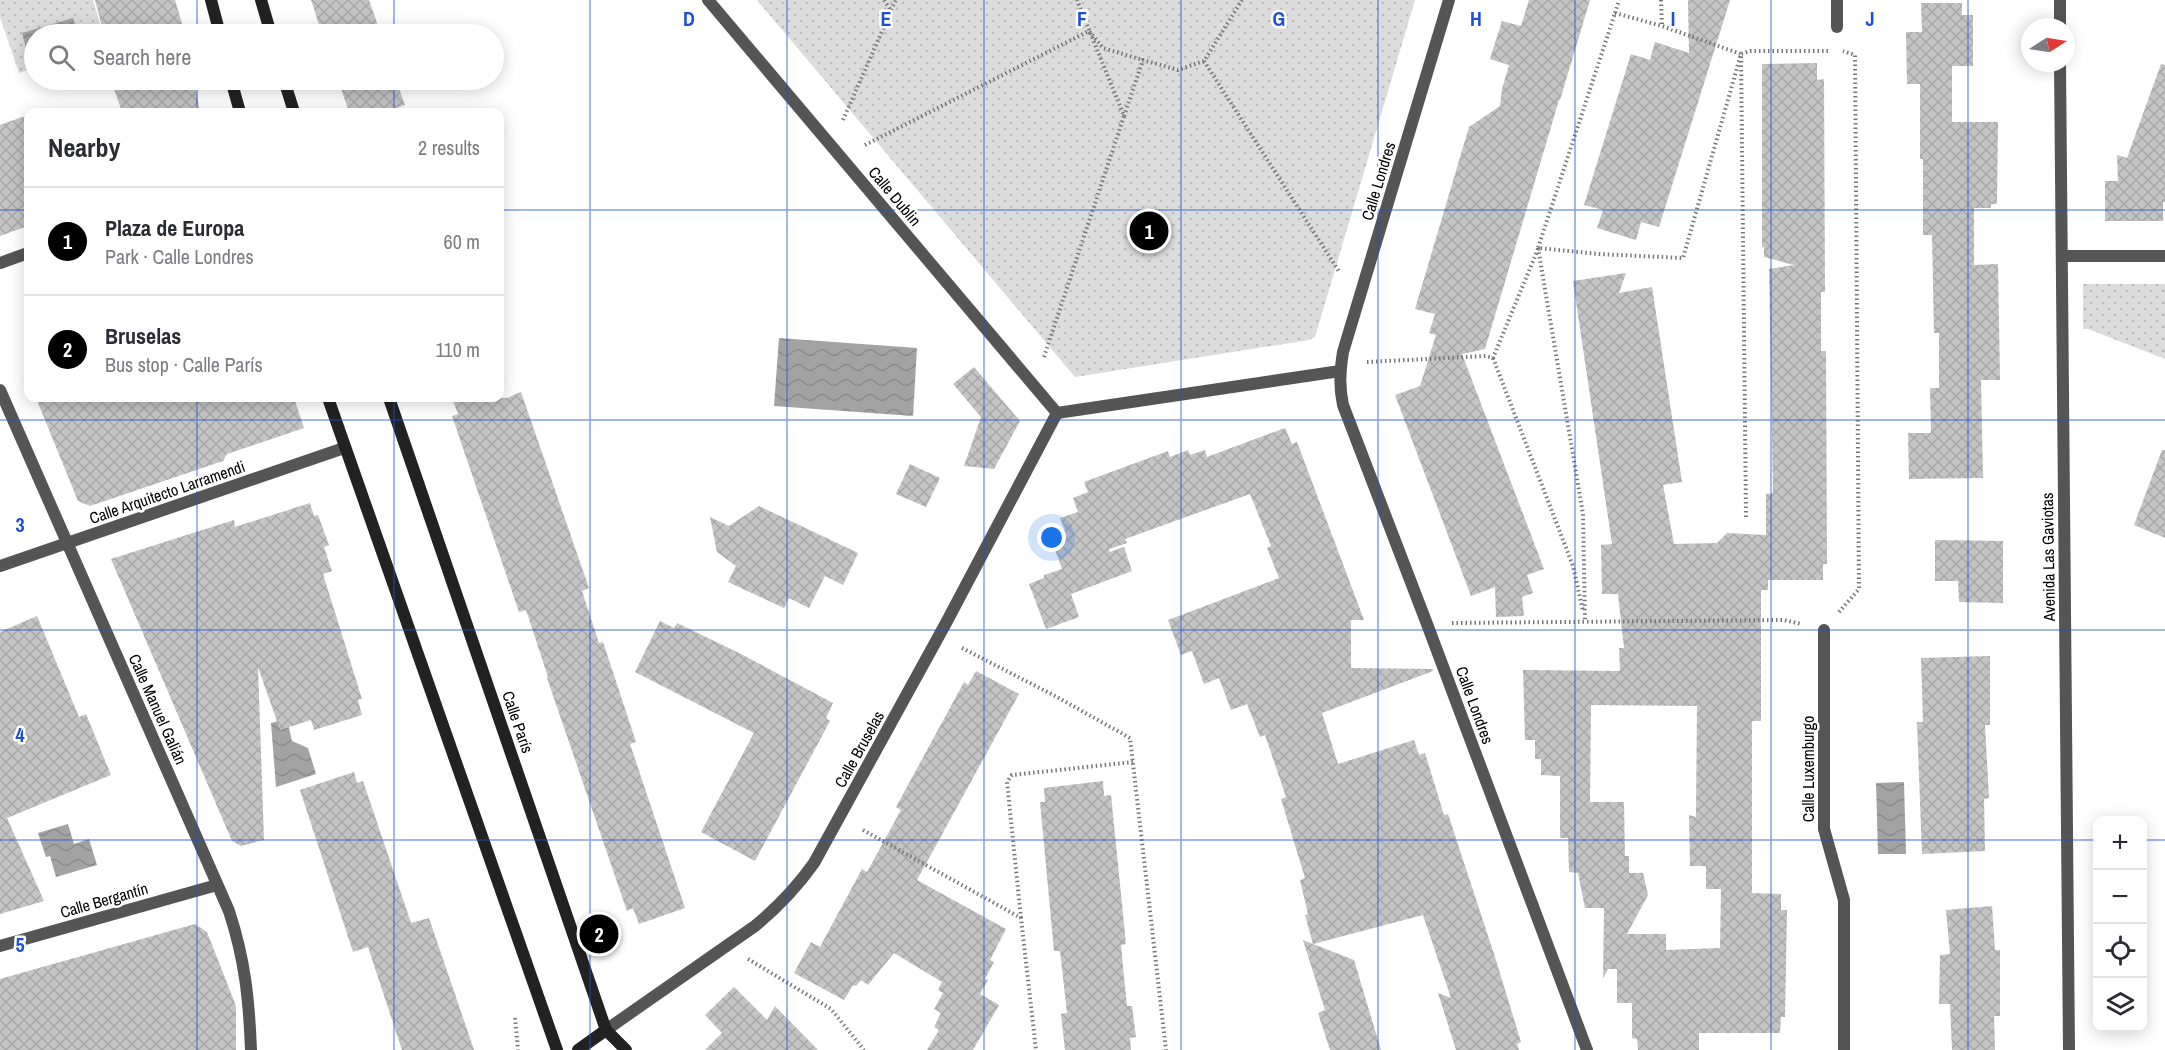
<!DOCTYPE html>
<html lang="en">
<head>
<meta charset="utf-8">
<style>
  body { margin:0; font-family:"Archivo Narrow",sans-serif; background:#f2f2f3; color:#2b2b33 }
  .controls { position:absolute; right:18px; bottom:18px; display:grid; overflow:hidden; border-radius:12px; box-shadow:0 3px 15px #0003 }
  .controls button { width:54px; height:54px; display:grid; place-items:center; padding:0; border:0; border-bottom:2px solid #e1e1e2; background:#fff; color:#2b2b33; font:30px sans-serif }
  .compass { position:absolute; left:2021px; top:18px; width:54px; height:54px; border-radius:50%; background:#fff; box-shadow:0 3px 15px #0003; rotate:78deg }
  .you { position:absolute; left:1052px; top:538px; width:21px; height:21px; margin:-15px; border:4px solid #fff; border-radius:50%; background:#1a73e8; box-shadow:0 0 0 9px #1a73e833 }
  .badge { display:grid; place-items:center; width:39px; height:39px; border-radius:50%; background:#000; color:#fff; font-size:20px; font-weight:700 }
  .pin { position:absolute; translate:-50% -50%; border:3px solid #fff; box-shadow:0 2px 6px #0006 }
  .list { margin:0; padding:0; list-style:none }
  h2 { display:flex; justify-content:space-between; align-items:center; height:78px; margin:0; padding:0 24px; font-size:26px }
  h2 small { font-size:20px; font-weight:400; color:#7c7c81 }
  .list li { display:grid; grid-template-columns:39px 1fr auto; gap:18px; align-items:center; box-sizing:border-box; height:108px; padding:0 24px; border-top:2px solid #e1e1e2 }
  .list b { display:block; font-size:22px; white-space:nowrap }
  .list p { margin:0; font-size:20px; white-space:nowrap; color:#7c7c81 }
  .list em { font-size:20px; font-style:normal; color:#7c7c81 }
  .icon { flex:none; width:33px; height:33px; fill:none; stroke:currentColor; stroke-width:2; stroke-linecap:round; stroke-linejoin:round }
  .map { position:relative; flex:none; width:2165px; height:1050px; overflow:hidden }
  .search { position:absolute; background:#fff; box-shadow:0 3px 15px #0003; left:24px; top:24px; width:480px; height:66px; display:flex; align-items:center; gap:15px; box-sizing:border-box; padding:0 21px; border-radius:33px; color:#7c7c81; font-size:22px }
  .panel { position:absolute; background:#fff; box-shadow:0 3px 15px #0003; left:24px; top:108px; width:480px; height:294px; border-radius:12px }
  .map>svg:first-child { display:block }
  .park { fill:url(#park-dots) }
  .water { fill:url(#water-waves) }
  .building { fill:url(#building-cross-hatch); fill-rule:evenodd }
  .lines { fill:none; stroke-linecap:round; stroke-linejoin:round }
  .path { stroke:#777; stroke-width:4; stroke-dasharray:1.5 3; stroke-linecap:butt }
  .street { stroke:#555; stroke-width:12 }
  .secondary { stroke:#222; stroke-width:12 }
  .grid { fill:none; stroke:#1d4ed8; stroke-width:1.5; stroke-opacity:0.55 }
  .labels { text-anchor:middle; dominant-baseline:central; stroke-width:5; stroke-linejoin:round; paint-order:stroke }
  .street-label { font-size:16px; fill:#000; stroke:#fff }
  .grid-label { font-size:20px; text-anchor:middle; font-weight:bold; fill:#1d4ed8; stroke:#fff; stroke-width:5; stroke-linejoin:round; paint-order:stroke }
</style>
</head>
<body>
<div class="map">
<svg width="2165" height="1050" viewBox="0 0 2165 1050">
  <defs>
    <pattern id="park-dots" width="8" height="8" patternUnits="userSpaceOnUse" patternTransform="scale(1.5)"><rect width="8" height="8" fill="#dcdcdc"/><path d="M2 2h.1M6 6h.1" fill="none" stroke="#bbb" stroke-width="1.8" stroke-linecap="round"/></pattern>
    <pattern id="water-waves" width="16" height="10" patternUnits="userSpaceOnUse" patternTransform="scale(1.5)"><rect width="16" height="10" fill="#a3a3a3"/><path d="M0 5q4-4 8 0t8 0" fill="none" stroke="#8b8b8b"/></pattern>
    <pattern id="building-cross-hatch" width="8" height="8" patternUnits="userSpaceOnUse" patternTransform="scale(1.5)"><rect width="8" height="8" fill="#c4c4c4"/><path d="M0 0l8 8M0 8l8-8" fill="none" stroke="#a7a7a7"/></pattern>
  </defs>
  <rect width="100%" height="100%" fill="#fff"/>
  <g class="park">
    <path d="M0,0H93L103,34H34V68L19,73L0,17Z"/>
    <path d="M757,0H1415L1315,337L1309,340L1075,377Z"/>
    <path d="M2083,284H2165V359L2088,329H2083Z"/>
  </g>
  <g class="water">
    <path d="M73,18L78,34H34V59L29,60L22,33Z"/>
    <path d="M779,338L917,348L913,416L774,406Z"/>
    <path d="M287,719L292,741L308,748L316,774L276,787L271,723Z"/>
    <path d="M1904,782L1906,854H1878L1876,783Z"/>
    <path d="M68,824L74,844L89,839L97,865L56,877L50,856L46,857L38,833Z"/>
  </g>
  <g class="building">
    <path d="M95,0H175L185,34H104Z"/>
    <path d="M311,0H369L381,34H322Z"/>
    <path d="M1529,0H1590L1560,100H1559L1485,349L1462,354L1544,569L1527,575L1533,593L1522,597L1524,616L1496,617L1495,587L1471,596L1395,395L1420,386L1436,335L1429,333L1435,314L1415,309L1469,127L1500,106L1502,89L1509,65L1490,59L1502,21L1521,26Z"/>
    <path d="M1688,0H1730L1659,227L1641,222L1636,240L1597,228L1603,210L1584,205L1631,54L1650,60L1655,42L1689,53Z"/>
    <path d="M1921,3H1962V15H1973V66H1952V122H1998L1997,204H1991V208H1974V265L1998,264L2000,380H1981L1983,478L1909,479L1908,433H1931L1930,388H1939V333H1934L1932,235H1923V159H1920V84H1907L1906,32H1922Z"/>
    <path d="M1817,63V80L1824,79L1825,292H1821V351H1826L1827,564H1823V580H1768V590H1761V721H1752V893L1781,894V910H1787L1785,1017H1781L1780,1033H1699V1050H1638L1637,1039L1632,1038V1003H1617V969H1608L1603,978L1604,908H1585L1578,873L1569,872L1568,838H1560V776L1541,775V759H1535V740H1525L1523,670L1620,671L1619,648H1624L1618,594H1602L1601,545L1612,544L1573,281L1626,273L1619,293L1652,287L1682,482L1663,485L1674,544L1717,543L1727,533L1766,535V494L1773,493L1769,269L1794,265L1764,257V246L1762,248V64ZM1591,705L1697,706L1696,817L1689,815L1690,866H1706V889H1721L1720,948L1666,950V934H1627L1648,895L1643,873H1629V856H1625L1624,802H1590Z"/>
    <path d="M2161,64L2165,65V202H2163V221H2105V181H2118L2117,155L2127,158Z"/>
    <path d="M111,80H194L200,112H122Z"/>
    <path d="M338,80H396L405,105L384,112H349Z"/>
    <path d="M28,115V226L0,236V125Z"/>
    <path d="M974,367L1020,421L994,469L964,466L981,417L953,384Z"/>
    <path d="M521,392L589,588L582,591L599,643L603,642L636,742L630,744L685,908L639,924L633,908L627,911L547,678L548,677L526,610L519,612L452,416L458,414L452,398H507Z"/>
    <path d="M36,398H294L304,428L227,454L223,461L90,506L78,501Z"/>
    <path d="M1285,428L1292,444L1297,442L1364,620H1351V668L1433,669V671L1322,713L1338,764L1414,740L1419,755L1425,753L1444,815L1448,814L1495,957L1521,1042L1517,1044L1519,1050H1456L1438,993L1451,998L1423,915L1313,944L1354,960L1381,1050H1330L1318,1013L1325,1010L1303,940L1313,944L1305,915L1308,914L1300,880L1305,878L1281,799L1286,797L1265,735L1260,737L1247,704L1231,710L1219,678L1204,684L1192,651L1181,655L1168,620L1279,578L1267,548L1271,546L1250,494L1125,539L1127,543L1109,549L1110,552L1124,547L1132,571L1071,594L1079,617L1046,629L1029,584L1044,578V575L1062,569L1050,536L1065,531L1060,518L1078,512L1073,498L1088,492L1084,482L1168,451L1170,457L1188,450L1190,455L1205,450L1207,457Z"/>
    <path d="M2162,450H2165V538L2134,525Z"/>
    <path d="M910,464L940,478L926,507L896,494Z"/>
    <path d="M310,503L314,516L318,515L329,545L324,547L332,571L323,574L362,699L358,700L362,715L314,730L311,720L280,730L258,667L264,840L241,846L232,841L111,559L234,520L235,527Z"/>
    <path d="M759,506L858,553L843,585L825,576L809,608L789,598L784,608L728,582L736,566L717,552L710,517L729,526Z"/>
    <path d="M1935,540L2003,541V603L1959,602L1958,581H1935Z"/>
    <path d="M37,616L79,717L86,714L111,775L7,818L44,901L0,914V632Z"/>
    <path d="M660,621L674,628L677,623L743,655L833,703L826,718L830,721L755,861L701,832L754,733L635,672Z"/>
    <path d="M1990,656V725H1985L1989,798L1984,799L1985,851L1922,854L1917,722H1923L1921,658Z"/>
    <path d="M976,671L1019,694L917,880L1006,929L990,960L994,962L985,979L988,980L980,994L999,1005L973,1050H927L939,1030L934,1027L941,1013L934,1009L943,993L938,990L942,982L894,953L868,985L861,980L856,986L853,985L844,1000L794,973L811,942L820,947L862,869L867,872L901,810L896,807L964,682L968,685Z"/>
    <path d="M354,772L357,783L363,781L411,923L429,918L474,1050H402L368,947L353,952L300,790Z"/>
    <path d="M1103,781L1104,796L1111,795L1126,944L1121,945L1124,977L1127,1006H1132L1136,1037L1130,1038L1131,1050H1065L1061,1014L1067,1013L1060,951H1054L1040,802H1045L1044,788Z"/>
    <path d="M1992,906L1995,950H2000V1016H1994L1995,1050H1952L1950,1004H1939L1940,955L1950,954L1946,910Z"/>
    <path d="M195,924L207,932L236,1006V1050H0V979Z"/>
    <path d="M734,987L767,1020L775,1006L818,1050H705L722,1033L705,1015Z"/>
  </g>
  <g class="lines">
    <g class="path">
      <path d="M1661,0L1662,26"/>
      <path d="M891,10L896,0"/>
      <path d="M1615,13L1662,26L1741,54L1683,258L1599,254L1538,248Z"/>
      <path d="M1615,13L1619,0"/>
      <path d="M1204,61L1340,273"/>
      <path d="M1124,116L1143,60L1178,70L1204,61L1242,0"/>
      <path d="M843,120L891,11L884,0"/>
      <path d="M865,145L1089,31L1103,48L1143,60"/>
      <path d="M1538,248L1583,514L1585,622"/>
      <path d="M1044,357L1124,116L1077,0"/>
      <path d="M1493,358L1573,566L1583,611"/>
      <path d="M1367,362L1486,356L1493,358L1538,249"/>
      <path d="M1746,517L1741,54L1750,51H1830"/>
      <path d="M1839,612L1859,589L1855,55L1843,51"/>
      <path d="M1452,623L1784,620L1801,624"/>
      <path d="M962,648L1057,697L1130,738L1166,1050"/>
      <path d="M863,830L1021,918L1036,1050"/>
      <path d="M1021,918L1007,782L1012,775L1133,762"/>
      <path d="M748,959L831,1009L864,1050"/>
      <path d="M515,1018L518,1050"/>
    </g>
    <g class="street">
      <path d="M708,0L1057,413"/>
      <path d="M1449,0L1343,352C1340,371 1339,386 1343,405L1427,624L1587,1050"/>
      <path d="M1837,0V27"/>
      <path d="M2060,0V27"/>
      <path d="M2060,63L2069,1050"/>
      <path d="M2062,256H2165"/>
      <path d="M0,263L28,253"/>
      <path d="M0,390L229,911C245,960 249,999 251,1050"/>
      <path d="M1057,413L1340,371"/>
      <path d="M0,566L344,448"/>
      <path d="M1824,630V829L1844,900V1050"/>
      <path d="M0,946L217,885"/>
      <path d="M606,1030L755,926C778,907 797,887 814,863L946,623L1057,413"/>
    </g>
    <g class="secondary">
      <path d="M211,0L220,34"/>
      <path d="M261,0L271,34"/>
      <path d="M231,80L240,112"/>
      <path d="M284,80L294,112"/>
      <path d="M328,398L557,1050"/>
      <path d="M389,398L606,1030L626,1050"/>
      <path d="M578,1050L606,1030"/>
    </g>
  </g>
  <path class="grid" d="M197,0V34M394,0V34M590,0V1050M787,0V1050M984,0V1050M1181,0V1050M1378,0V1050M1575,0V1050M1771,0V1050M1968,0V1050M197,80V112M394,80V112M0,210H28M500,210H2165M197,398V1050M394,398V1050M0,420H2165M0,630H2165M0,840H2098M2142,840H2165"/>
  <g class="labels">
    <g class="street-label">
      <text transform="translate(1378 181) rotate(-73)">Calle Londres</text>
      <text transform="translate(895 196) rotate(50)">Calle Dublin</text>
      <text transform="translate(167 492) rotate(-19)">Calle Arquitecto Larramendi</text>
      <text transform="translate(2048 557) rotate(-91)">Avenida Las Gaviotas</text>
      <text transform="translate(1475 705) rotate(70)">Calle Londres</text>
      <text transform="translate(158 709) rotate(66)">Calle Manuel Galián</text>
      <text transform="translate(518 722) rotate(71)">Calle París</text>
      <text transform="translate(859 749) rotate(-61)">Calle Bruselas</text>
      <text transform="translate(1808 769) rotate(-90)">Calle Luxemburgo</text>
      <text transform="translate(104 900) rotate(-16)">Calle Bergantín</text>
    </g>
  </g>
  <g class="grid-label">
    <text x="689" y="26">D</text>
    <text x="886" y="26">E</text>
    <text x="1082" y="26">F</text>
    <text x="1279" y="26">G</text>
    <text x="1476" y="26">H</text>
    <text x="1673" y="26">I</text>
    <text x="1870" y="26">J</text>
    <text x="20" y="532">3</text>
    <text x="20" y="742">4</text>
    <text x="20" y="952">5</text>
  </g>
</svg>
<div class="controls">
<button>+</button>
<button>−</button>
<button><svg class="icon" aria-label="locate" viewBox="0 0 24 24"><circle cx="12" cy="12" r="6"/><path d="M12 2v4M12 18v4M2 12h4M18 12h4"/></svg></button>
<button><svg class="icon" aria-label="layers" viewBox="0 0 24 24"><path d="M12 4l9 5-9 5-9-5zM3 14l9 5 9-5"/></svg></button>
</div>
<svg class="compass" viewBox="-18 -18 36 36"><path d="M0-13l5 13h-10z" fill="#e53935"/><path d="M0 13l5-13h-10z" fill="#7c7c81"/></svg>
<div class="you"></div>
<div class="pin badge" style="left:1149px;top:231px">1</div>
<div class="pin badge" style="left:599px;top:934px">2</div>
<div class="search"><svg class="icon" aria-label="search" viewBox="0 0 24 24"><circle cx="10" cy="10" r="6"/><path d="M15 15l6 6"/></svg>Search here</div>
<section class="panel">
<h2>Nearby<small>2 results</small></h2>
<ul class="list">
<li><span class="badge">1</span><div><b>Plaza de Europa</b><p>Park · Calle Londres</p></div><em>60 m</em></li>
<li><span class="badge">2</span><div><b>Bruselas</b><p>Bus stop · Calle París</p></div><em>110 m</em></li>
</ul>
</section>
</div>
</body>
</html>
